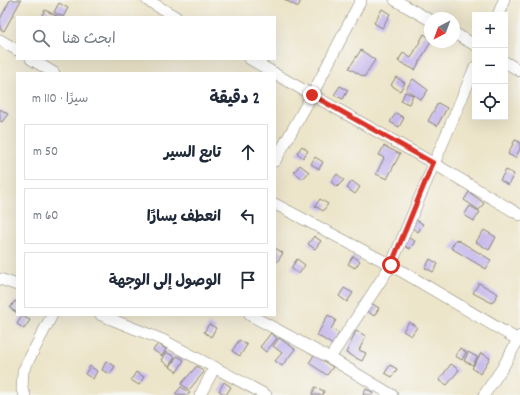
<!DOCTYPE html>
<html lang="ar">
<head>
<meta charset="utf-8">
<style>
  body { margin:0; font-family:Dekko,"Playpen Sans Arabic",sans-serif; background:#f6f6f7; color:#1f2937; direction:rtl }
  .controls { position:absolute; right:12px; top:12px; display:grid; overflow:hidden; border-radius:0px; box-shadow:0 4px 16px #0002 }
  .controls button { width:36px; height:36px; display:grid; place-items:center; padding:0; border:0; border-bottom:1px solid #e0e1e3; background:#fff; color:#1f2937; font:20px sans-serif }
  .compass { position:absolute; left:424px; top:12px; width:36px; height:36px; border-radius:50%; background:#fff; box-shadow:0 4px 16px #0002; rotate:221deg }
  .stop { position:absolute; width:12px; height:12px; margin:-9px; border:3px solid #d93025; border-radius:50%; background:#fff }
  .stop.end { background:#d93025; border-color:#fff; box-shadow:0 1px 4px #0008 }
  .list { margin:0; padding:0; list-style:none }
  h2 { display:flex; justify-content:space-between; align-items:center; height:52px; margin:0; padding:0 16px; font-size:17px }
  h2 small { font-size:13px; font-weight:400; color:#747a83 }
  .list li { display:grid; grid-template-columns:26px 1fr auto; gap:12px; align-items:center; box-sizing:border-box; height:56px; margin:0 8px 8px; padding:0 8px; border:1px solid #e0e1e3; border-radius:0px }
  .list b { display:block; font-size:15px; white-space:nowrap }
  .list em { font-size:13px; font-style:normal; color:#747a83 }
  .icon { flex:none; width:22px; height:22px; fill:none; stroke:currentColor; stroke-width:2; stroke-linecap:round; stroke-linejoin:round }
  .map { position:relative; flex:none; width:520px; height:395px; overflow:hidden; direction:ltr }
  .search { position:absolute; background:#fff; box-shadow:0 4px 16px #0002; left:16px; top:16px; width:260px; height:44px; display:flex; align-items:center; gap:10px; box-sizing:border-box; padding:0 14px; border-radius:0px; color:#747a83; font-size:15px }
  .panel { position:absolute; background:#fff; box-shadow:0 4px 16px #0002; left:16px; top:72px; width:260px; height:244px; border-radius:0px; direction:rtl }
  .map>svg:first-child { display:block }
  .building { fill:#c6b8ed }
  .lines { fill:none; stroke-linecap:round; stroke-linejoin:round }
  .street-casing { stroke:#848073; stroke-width:12 }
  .street { stroke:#fff; stroke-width:11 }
  .route { stroke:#d93025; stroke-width:5 }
</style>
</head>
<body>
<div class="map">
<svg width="520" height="395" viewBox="0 0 520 395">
  <rect width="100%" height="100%" fill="#f6f6f2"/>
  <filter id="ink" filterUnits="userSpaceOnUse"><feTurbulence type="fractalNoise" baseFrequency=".025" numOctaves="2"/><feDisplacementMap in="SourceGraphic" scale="8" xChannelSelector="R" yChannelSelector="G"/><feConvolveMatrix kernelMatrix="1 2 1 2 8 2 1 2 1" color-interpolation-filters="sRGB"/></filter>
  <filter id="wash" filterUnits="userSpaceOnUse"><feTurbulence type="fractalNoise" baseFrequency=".012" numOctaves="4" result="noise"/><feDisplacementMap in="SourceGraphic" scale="16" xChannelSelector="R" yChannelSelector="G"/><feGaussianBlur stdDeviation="0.9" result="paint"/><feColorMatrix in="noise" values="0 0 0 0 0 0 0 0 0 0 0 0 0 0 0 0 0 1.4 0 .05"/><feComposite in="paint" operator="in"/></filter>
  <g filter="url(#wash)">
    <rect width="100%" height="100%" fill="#ede5ca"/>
    <g id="blocks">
      <g class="building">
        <path d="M10,0H21L4,31L0,29V19Z"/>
        <path d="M285,0H301L298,7Z"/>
        <path d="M59,3L68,8L63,17L54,12Z"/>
        <path d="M382,9L390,14L382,28L374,23Z"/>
        <path d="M45,10L59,17H41Z"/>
        <path d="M424,34L430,38V43L415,70L398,61L403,53L411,58Z"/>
        <path d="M361,50L375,60L364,77L349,68Z"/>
        <path d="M396,77L405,83L400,91L391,85Z"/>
        <path d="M413,79L428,90L421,100L406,89Z"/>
        <path d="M340,86L348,90L343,99L334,95Z"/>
        <path d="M405,92L413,95L409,104L401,101Z"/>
        <path d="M438,103L447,108L437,126L428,121Z"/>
        <path d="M0,109L8,114L2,122L0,121Z"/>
        <path d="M396,113L404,118L399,127L390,122Z"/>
        <path d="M515,140L520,142V149L515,158L508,154Z"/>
        <path d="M302,146L308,151L303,158L297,153Z"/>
        <path d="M384,146L400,154L387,179L376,174L384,158L379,155Z"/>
        <path d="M315,157L323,162L319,169L311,164Z"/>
        <path d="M300,165L309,172L303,179L294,172Z"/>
        <path d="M506,170L514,174L508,185L500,180Z"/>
        <path d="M337,174L344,180L337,187L331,182Z"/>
        <path d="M352,181L360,187L355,194L347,188Z"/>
        <path d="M469,192L484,203L479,210L464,200Z"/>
        <path d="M320,199L328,204L323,211L315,206Z"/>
        <path d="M470,206L480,212L474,221L464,215Z"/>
        <path d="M413,218L423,224L418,232L409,226Z"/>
        <path d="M484,230L496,237L489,250L476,242Z"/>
        <path d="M314,236L321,241L315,249L308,244Z"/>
        <path d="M405,236L415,241L410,249L401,244Z"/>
        <path d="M456,239L491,260L486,269L451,248Z"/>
        <path d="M275,248L283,253L277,262L275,260Z"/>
        <path d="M353,256L360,261L355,268L348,264Z"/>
        <path d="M297,259L305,265L299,274L291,268Z"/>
        <path d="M430,259L438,264L433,272L425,268Z"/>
        <path d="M479,283L498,294L492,303L473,293Z"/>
        <path d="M344,288L353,293L347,302L339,296Z"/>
        <path d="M365,299L379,308L374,316L360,306Z"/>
        <path d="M15,301L17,302V313L10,308Z"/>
        <path d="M328,315L336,320L331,329L339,333L333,345L317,335Z"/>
        <path d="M22,316L30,320L24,329L17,324Z"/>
        <path d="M409,322L417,327L411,336L403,331Z"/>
        <path d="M209,324L216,328L211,337L204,332Z"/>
        <path d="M356,331L366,336L359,350L366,353L362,361L346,353Z"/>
        <path d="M271,333L277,338L266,352L260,347Z"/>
        <path d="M279,338L295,349L282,366L275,361L282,353L273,346Z"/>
        <path d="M239,340L247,345L240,356L232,351Z"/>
        <path d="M158,344L166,349L162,356L153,350Z"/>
        <path d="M460,348L466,352L462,360L455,356Z"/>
        <path d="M166,352L175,357L169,366L161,360Z"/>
        <path d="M468,352L477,357L473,365L464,361Z"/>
        <path d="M481,353L490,358L480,374L472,368Z"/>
        <path d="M314,355L333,367L327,375L309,363Z"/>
        <path d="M177,356L184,360L177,372L170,367Z"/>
        <path d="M106,361L115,366L110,374L102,370Z"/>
        <path d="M451,364L459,370L447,385L439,380Z"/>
        <path d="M390,365L397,369L392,377L385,373Z"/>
        <path d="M90,366L97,371L93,379L85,374Z"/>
        <path d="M197,366L204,372L189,390L181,384Z"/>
        <path d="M136,372L144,377L139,385L131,380Z"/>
        <path d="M224,382L231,387L226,395L219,391Z"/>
        <path d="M181,387L190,393L188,395L175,394Z"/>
        <path d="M315,387L324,391L323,395H312Z"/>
        <path d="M366,389L373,392L372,395H363Z"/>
      </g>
    </g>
  </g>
  <g filter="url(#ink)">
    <use href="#blocks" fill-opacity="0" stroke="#848073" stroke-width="1"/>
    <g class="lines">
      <g class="street-casing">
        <g id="street">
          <path d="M147,0L176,17"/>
          <path d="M395,0L430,20"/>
          <path d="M498,15L504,0"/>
          <path d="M454,33L475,45"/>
          <path d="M0,40L17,50"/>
          <path d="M31,59L54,73"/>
          <path d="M250,59L274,73"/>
          <path d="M505,62L520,71"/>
          <path d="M275,74L433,163L520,215"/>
          <path d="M275,161L312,95L361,0"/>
          <path d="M275,204L391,265L520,341"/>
          <path d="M0,279L17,285"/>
          <path d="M101,315L163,340L266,395"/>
          <path d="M250,315L330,358L392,395"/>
          <path d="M330,358L391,265L475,67"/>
          <path d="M25,395L22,390L23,371L52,315"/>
          <path d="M200,395L215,367"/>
          <path d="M484,395L503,367L520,336"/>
        </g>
      </g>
      <use href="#street" class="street"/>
    </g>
  </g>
  <g class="lines" filter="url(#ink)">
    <path class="route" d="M312,95L433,163L391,265"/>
  </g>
</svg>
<div class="controls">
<button>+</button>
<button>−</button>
<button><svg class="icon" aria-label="locate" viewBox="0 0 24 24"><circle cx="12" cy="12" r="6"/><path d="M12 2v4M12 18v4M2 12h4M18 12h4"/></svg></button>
</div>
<svg class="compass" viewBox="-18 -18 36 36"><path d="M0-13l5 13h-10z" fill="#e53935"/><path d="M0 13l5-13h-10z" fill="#747a83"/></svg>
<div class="stop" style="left:391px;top:265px"></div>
<div class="stop end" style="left:312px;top:95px"></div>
<div class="search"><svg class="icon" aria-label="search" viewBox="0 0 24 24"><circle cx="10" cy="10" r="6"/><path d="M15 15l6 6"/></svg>ابحث هنا</div>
<section class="panel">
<h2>2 دقيقة<small>سيرًا · 110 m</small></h2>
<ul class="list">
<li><svg class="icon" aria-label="ahead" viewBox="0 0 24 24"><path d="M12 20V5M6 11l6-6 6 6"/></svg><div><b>تابع السير</b></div><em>50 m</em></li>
<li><svg class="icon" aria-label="left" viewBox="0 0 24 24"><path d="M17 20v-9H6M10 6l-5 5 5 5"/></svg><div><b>انعطف يسارًا</b></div><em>60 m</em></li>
<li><svg class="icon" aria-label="arrive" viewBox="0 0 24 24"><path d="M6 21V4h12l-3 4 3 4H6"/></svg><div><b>الوصول إلى الوجهة</b></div></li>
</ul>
</section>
</div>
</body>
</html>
